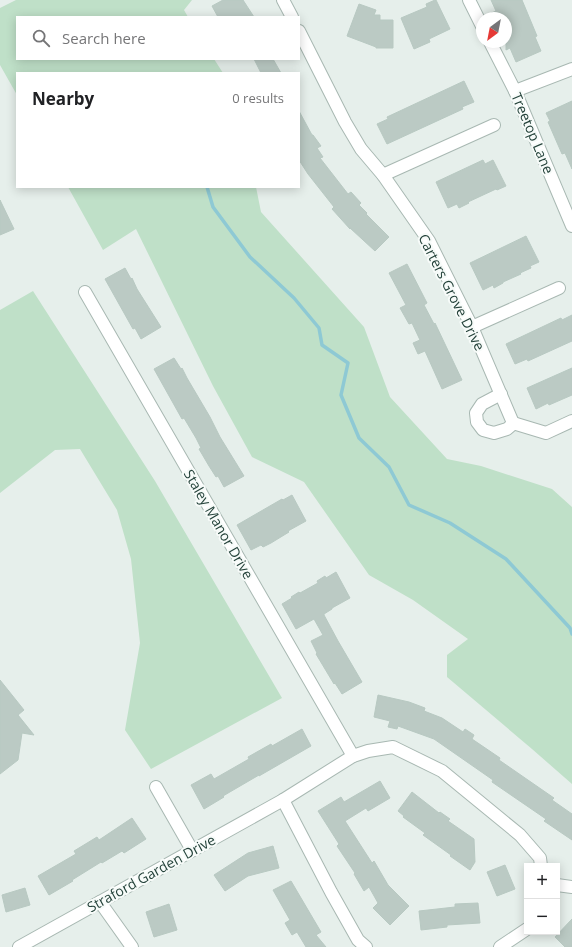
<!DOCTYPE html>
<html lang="en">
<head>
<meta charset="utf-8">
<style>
  body { margin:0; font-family:"Open Sans",sans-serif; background:#f6f6f6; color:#202124 }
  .controls { position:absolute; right:12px; bottom:12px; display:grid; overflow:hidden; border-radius:0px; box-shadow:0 2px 10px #0003 }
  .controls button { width:36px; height:36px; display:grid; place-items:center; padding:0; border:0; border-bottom:1px solid #e0e0e0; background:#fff; color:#202124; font:20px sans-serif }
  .compass { position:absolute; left:476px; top:12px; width:36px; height:36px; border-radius:50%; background:#fff; box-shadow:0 2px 10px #0003; rotate:212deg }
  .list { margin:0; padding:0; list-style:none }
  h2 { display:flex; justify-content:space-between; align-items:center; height:52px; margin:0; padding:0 16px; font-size:17px }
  h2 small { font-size:13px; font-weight:400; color:#757577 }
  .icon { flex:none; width:22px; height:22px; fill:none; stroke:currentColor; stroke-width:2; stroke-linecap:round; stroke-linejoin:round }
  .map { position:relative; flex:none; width:572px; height:947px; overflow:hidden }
  .search { position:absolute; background:#fff; box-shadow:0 2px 10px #0003; left:16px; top:16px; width:284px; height:44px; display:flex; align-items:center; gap:10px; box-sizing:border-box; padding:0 14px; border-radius:0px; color:#757577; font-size:15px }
  .panel { position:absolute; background:#fff; box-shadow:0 2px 10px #0003; left:16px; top:72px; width:284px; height:116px; border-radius:0px }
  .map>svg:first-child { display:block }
  .green { fill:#bfe0c8 }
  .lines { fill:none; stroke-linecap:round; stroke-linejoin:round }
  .stream { stroke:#8ec9d4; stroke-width:3.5 }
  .building { fill:#bbcac4; stroke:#b8c9c2 }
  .minor-casing { stroke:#a8b8b2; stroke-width:14 }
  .minor { stroke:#fff; stroke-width:12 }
  .labels { text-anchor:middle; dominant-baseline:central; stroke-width:4; stroke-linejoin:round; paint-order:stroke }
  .street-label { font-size:14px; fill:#24423a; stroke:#f7fbf9 }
</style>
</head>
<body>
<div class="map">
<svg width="572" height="947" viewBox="0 0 572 947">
  <rect width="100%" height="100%" fill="#e6efeb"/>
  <g class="green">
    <path d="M16,0H192L184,10L188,17H17V59H214L223,73H17V95L0,65V8Z"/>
    <path d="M68,187H256L261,212L364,327L390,397L447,459L481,466L552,489L572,507V784L532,749L447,677V655L468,639L413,600L369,575L304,482L252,457L213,386L136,229L103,250Z"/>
    <path d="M33,291L155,481L282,698L151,769L125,730L140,643L131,559L117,510L80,449L55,450L0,493V310Z"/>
  </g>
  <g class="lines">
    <path class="stream" d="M207,187L213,207L250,257L294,298L319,328L322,345L348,363L341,395L359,438L389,467L409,505L450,523L506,559L570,628L572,634"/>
  </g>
  <g class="building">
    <path d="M223,0H243L254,17H218L212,6Z"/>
    <path d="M435,0H436L450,29L429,39L430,42L414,49L401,18L427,7L426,4Z"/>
    <path d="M491,0H522L537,36L535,37L541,51L516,62L510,48L506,50V18H486L485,16L496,11Z"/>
    <path d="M359,4L376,10L374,15H380V20H393V48H376V47L347,36Z"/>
    <path d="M254,59H273L281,73H261Z"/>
    <path d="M464,81L474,102L462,107L463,109L387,144L377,124L388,119L387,117Z"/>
    <path d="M572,101V169L565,153L562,154L548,122L550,121L546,113Z"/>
    <path d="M299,111L312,135H313L321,146L317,148L323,157L320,158L348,194L351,192L361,203L359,205L367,213L366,214L389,237L375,251L350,228V229L332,209L334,207L308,174L299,160Z"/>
    <path d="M483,160L485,164L493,160L506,186L497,190L496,189L468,202L469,203L459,208L457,204L448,208L436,182Z"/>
    <path d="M0,200L14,229L0,235Z"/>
    <path d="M526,236L539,262L530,266L531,268L520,273L521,274L503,282V283L494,288L493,285L483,290L470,263Z"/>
    <path d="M407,264L427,303L424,305L434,324L435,323L462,380L442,389L425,351L418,354L413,343L420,340L412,323L409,324L400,308L406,305L389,273Z"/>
    <path d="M125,268L131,279L132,278L137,289L161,327L141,339L135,328L133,329L105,279Z"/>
    <path d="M572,315V341L528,361L527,359L515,364L506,344L561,318L562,320Z"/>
    <path d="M174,358L181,369L182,368L187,378L210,417L220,437L244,476L224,487L218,476L216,477L209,466L199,449L201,448L196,438L184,418L182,419L154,369Z"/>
    <path d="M572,368V395L549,405L548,403L536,409L527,388Z"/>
    <path d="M292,495L306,521L288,531L289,532L271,543L263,547L261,545L251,550L237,525L282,499L283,500Z"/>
    <path d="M336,572L350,598L332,608V609L324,614V615L338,641L362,682L342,694L335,683L334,684L316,654L317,653L311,641L323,635L314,619L296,629L282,604L292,598L291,597L299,592L300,593L318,583L317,581L325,576L326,578Z"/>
    <path d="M0,680L24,710L18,715L34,735L22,733L18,760L0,774Z"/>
    <path d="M378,695L409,702L425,708L424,711L442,718L463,732L465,729L474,735L472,739L500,758L499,760L554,798L552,800L572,814V840L544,821L546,819L492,782L493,780L434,739L398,726L397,729L388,727L390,721L374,717Z"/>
    <path d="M302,729L311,746L259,776V775L223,796L224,797L204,809L191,785L211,774L214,779L249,759L248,757L271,744L272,746Z"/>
    <path d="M380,781L390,798L368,811L366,808L345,821L372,863L374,861L388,885L409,906L390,925L373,908L378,903L369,887L364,891L354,874L355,873L337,846L339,844L318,811L341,797L344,802Z"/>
    <path d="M412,792L439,813L440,812L450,819L448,821L474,839L475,862L470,870L450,856L451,855L423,835L425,833L403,817L404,816L398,811Z"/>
    <path d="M132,818L146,839L124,853L122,851L102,863L101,862L72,880L73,881L49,895L38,876L76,854L74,851L97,837L99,840Z"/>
    <path d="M273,846L279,868L248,876L225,891L214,875L248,853Z"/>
    <path d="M505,865L515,889L497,896L487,872Z"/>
    <path d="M291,881L321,932L316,935L326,947H306L297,932L292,935L285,923L290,920L273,890Z"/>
    <path d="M25,888L30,905L6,912L2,895Z"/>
    <path d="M478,903L480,923L447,925V927L421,930L419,911L455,907V904Z"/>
    <path d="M169,904L177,930L154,937L146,912Z"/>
    <path d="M572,919V947H565L555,937Z"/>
  </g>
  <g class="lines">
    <g class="minor-casing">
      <g id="minor">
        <path d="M283,0L292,17"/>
        <path d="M469,0L482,26"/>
        <path d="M299,31L345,122L361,149L383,175L429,241L472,327L513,423L546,433L572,421"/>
        <path d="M490,42L515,91L572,226"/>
        <path d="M515,91L572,69"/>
        <path d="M383,175L494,125"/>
        <path d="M85,292L353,756"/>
        <path d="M472,327L559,288"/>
        <path d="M501,394L482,404L476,413L477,422L483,430L494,433L507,429L514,423"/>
        <path d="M156,787L192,850"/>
        <path d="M283,800L331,892L358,940L366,947"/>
        <path d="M557,885L572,887"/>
        <path d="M100,902L132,947"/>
        <path d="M19,947L283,800L353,756L368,751L393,747L442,771L520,835L540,858L541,866"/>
        <path d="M500,947L527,929"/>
      </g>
    </g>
    <use href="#minor" class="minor"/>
  </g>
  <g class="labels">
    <g class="street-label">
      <text transform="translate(533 133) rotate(67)">Treetop Lane</text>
      <text transform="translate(452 292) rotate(63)">Carters Grove Drive</text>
      <text transform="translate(219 524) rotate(60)">Staley Manor Drive</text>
      <text transform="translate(151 873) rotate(-29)">Straford Garden Drive</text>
    </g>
  </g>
</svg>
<div class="controls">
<button>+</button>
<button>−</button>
</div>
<svg class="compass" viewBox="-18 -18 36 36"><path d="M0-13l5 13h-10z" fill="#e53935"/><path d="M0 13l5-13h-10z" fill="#757577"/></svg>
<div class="search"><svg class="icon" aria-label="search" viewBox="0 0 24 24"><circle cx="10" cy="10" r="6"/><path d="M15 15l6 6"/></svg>Search here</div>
<section class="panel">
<h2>Nearby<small>0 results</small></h2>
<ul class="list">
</ul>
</section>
</div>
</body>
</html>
